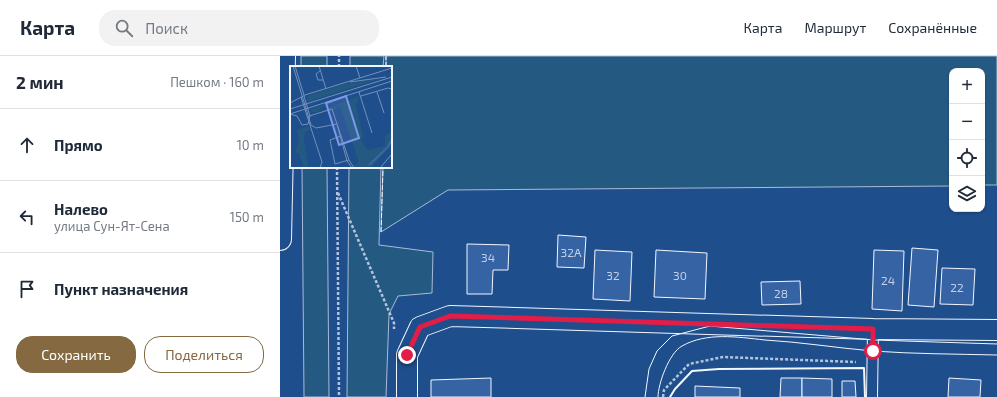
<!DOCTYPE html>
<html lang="ru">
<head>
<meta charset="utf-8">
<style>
  body { margin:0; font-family:"Exo 2",sans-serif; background:#f2f2f3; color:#1f2937 }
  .controls { position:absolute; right:12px; top:12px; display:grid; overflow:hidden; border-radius:8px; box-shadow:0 1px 3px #0004 }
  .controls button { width:36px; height:36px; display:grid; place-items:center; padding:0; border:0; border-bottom:1px solid #e0e1e3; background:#fff; color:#1f2937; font:20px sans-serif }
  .stop { position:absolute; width:12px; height:12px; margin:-9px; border:3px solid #e11d48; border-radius:50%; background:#fff }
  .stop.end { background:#e11d48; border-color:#fff; box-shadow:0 1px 4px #0008 }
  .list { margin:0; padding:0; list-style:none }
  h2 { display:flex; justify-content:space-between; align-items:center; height:52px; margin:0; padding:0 16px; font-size:17px }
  h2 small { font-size:13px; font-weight:400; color:#747a83 }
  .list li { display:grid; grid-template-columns:26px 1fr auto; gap:12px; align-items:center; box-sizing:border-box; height:72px; padding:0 16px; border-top:1px solid #e0e1e3 }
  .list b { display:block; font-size:15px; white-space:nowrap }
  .list p { margin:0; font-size:13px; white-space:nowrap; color:#747a83 }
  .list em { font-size:13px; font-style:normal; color:#747a83 }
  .actions { display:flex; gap:8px; padding:12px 16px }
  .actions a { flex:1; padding:9px 0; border:1px solid #846941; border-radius:16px; text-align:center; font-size:14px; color:#846941 }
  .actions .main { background:#846941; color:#fff }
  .icon { flex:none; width:22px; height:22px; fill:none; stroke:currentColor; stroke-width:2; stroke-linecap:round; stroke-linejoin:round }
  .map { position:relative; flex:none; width:717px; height:341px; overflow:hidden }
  header { display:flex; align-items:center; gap:24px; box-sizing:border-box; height:56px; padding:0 20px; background:#fff; border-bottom:1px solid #e0e1e3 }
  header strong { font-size:19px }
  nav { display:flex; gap:22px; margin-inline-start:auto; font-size:14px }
  .search { width:280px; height:36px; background:#f2f2f3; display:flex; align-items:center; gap:10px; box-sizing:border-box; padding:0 14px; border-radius:16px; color:#747a83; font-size:15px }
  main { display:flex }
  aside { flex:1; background:#fff }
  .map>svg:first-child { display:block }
  .green { fill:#245a82; stroke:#a8bbd7 }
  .building { fill:#3563a3; stroke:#f2f6ff }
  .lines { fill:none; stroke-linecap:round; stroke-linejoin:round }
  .lane-casing { stroke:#f2f6ff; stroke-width:12 }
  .street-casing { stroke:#f2f6ff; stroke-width:22 }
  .primary-casing { stroke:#f2f6ff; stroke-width:24 }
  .path { stroke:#b3c4dc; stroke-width:2.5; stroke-dasharray:3 2; stroke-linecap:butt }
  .lane { stroke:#1f4e8c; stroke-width:10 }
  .street { stroke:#1f4e8c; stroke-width:20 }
  .primary { stroke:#1f4e8c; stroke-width:22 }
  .tram { stroke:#f2f6ff; stroke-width:1 }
  .fence { stroke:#f2f6ff; stroke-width:1; stroke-dasharray:5 2; stroke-linecap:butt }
  .wall { stroke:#f2f6ff; stroke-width:2 }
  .route { stroke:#e11d48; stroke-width:5 }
  .labels { text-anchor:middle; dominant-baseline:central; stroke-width:3; stroke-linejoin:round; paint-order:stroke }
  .number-label { font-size:12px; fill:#c3d1e8 }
  .inset-river { fill:none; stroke:#3b69a3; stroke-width:2 }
  .inset-road { fill:none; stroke:#7391ba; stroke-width:1 }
  .view { fill:#7d9aea; fill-opacity:0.15; stroke:#7d9aea; stroke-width:2 }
  .inset-edge { fill:none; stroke:#f2f6ff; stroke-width:2 }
</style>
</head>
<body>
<header>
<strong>Карта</strong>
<div class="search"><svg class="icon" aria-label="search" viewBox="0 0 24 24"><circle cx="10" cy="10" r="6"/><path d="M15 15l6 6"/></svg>Поиск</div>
<nav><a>Карта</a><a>Маршрут</a><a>Сохранённые</a></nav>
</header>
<main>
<aside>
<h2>2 мин<small>Пешком · 160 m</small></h2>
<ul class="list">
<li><svg class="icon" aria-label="ahead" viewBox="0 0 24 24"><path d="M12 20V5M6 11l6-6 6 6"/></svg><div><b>Прямо</b></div><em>10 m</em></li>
<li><svg class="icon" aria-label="left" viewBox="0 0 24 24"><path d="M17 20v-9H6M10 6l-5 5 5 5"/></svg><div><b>Налево</b><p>улица Сун-Ят-Сена</p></div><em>150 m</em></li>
<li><svg class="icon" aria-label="arrive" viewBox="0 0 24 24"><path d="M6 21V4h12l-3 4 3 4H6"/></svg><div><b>Пункт назначения</b></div></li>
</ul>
<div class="actions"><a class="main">Сохранить</a><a>Поделиться</a></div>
</aside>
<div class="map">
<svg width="717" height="341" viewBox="0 0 717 341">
  <rect width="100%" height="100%" fill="#1f4e8c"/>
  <g class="green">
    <rect x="21" y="0" width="26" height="11"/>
    <path d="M70,0H104L103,11H70Z"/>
    <path d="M106,0H717V129H702V15H672V130L168,134L101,176L103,111H111V11H106Z"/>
    <path d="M22,111H47L49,341H24Z"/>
    <path d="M69,111H101L99,189L153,196L152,237L118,240L109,258L106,341H67Z"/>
  </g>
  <g class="building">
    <path d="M278,179L306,181L304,212L277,211Z"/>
    <path d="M187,188L229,189L228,214H213L212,238H187Z"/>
    <path d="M632,192L658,194L654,251L628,249Z"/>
    <path d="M315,194L352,196L350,245L313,243Z"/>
    <path d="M376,194L427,197L425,243L374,241Z"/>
    <path d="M594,194L624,195L622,255L592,253Z"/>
    <path d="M662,212L695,213L693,249L660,248Z"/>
    <path d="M520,225L521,248L482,249L481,226Z"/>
    <path d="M211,322V341H151V324Z"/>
    <path d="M501,322H522V341H500Z"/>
    <path d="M522,322L552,323V341H522Z"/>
    <path d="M669,322L701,324L700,341H668Z"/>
    <path d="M562,325H575L576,341H562Z"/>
    <path d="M415,330L460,332V341H415Z"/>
  </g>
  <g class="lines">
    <g class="lane-casing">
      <path id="lane" d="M592,341L593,273"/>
    </g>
    <g class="street-casing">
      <path id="street" d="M127,341V299L140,271L170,260L593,273L717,274"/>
    </g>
    <g class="primary-casing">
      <path id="primary" d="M0,183L4,0"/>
    </g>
    <g class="path">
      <path d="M59,11V0"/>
      <path d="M57,111L59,341"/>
      <path d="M58,137L114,267V273"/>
      <path d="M383,341L384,334L409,308L443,301L576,306"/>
    </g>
    <use href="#lane" class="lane"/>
    <use href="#street" class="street"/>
    <use href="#primary" class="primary"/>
    <g class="tram">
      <path d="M365,341L369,313L377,295L392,280L430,270L594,284L717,288"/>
      <path d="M378,341C378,328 389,297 402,290C427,276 457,281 485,284C521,286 557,292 593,295C634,298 676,298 717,299"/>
    </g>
    <g class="fence">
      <path d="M106,11V0"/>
      <path d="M101,176L103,111"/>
    </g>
    <path class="wall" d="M390,341L395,333L412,315L439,313L584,312L585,341"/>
  </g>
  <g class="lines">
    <path class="route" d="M127,299L140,271L170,260L593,273V295"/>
  </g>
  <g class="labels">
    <g class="number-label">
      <text x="291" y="196">32А</text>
      <text x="208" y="201">34</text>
      <text x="333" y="219">32</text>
      <text x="400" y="219">30</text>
      <text x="608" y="224">24</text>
      <text x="677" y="231">22</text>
      <text x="501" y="237">28</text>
    </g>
  </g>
  <g transform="translate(10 10)">
    <rect width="102" height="102" fill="#1f4e8c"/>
    <path d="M88,13L17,36L18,32L15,31L50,19ZM67,28L32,41L27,46H20L22,43ZM69,30L66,39L73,70L71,73L75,81L79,84L95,80V70L102,65L100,80L81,102H65L63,99L68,97V94L51,42L47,39V43L30,45ZM18,60L21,64L15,66L14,75L18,101L14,102L9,87H5L9,73L7,64Z" fill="#245a82"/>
    <path class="inset-river" d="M79,99L98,81L102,73"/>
    <path class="inset-road" d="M3,0L21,59L26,62L47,58L57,95L62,102M5,0L14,29M29,0L36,23M66,0L70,12M30,5L26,8L28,14H33M60,16L96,11M69,26L82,67M87,26L94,47M71,30L98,22L102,23M11,31L19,56M0,37L15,29L102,2M0,43L102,11M0,48L102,15M0,48L7,50L12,59L18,58L20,50L14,30M19,50L42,43L59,94L64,102M19,56L32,96L30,102M51,70L40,74L45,98L59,94M90,102L102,88"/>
    <path class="view" d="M56,30L69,72L49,79L36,37Z"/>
    <rect width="102" height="102" class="inset-edge"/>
  </g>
</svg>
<div class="controls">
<button>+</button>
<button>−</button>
<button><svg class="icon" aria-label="locate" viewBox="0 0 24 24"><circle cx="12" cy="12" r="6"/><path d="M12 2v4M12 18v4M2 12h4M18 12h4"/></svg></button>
<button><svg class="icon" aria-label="layers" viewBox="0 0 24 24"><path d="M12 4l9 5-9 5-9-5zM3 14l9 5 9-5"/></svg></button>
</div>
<div class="stop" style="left:593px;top:295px"></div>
<div class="stop end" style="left:127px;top:299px"></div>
</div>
</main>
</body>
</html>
